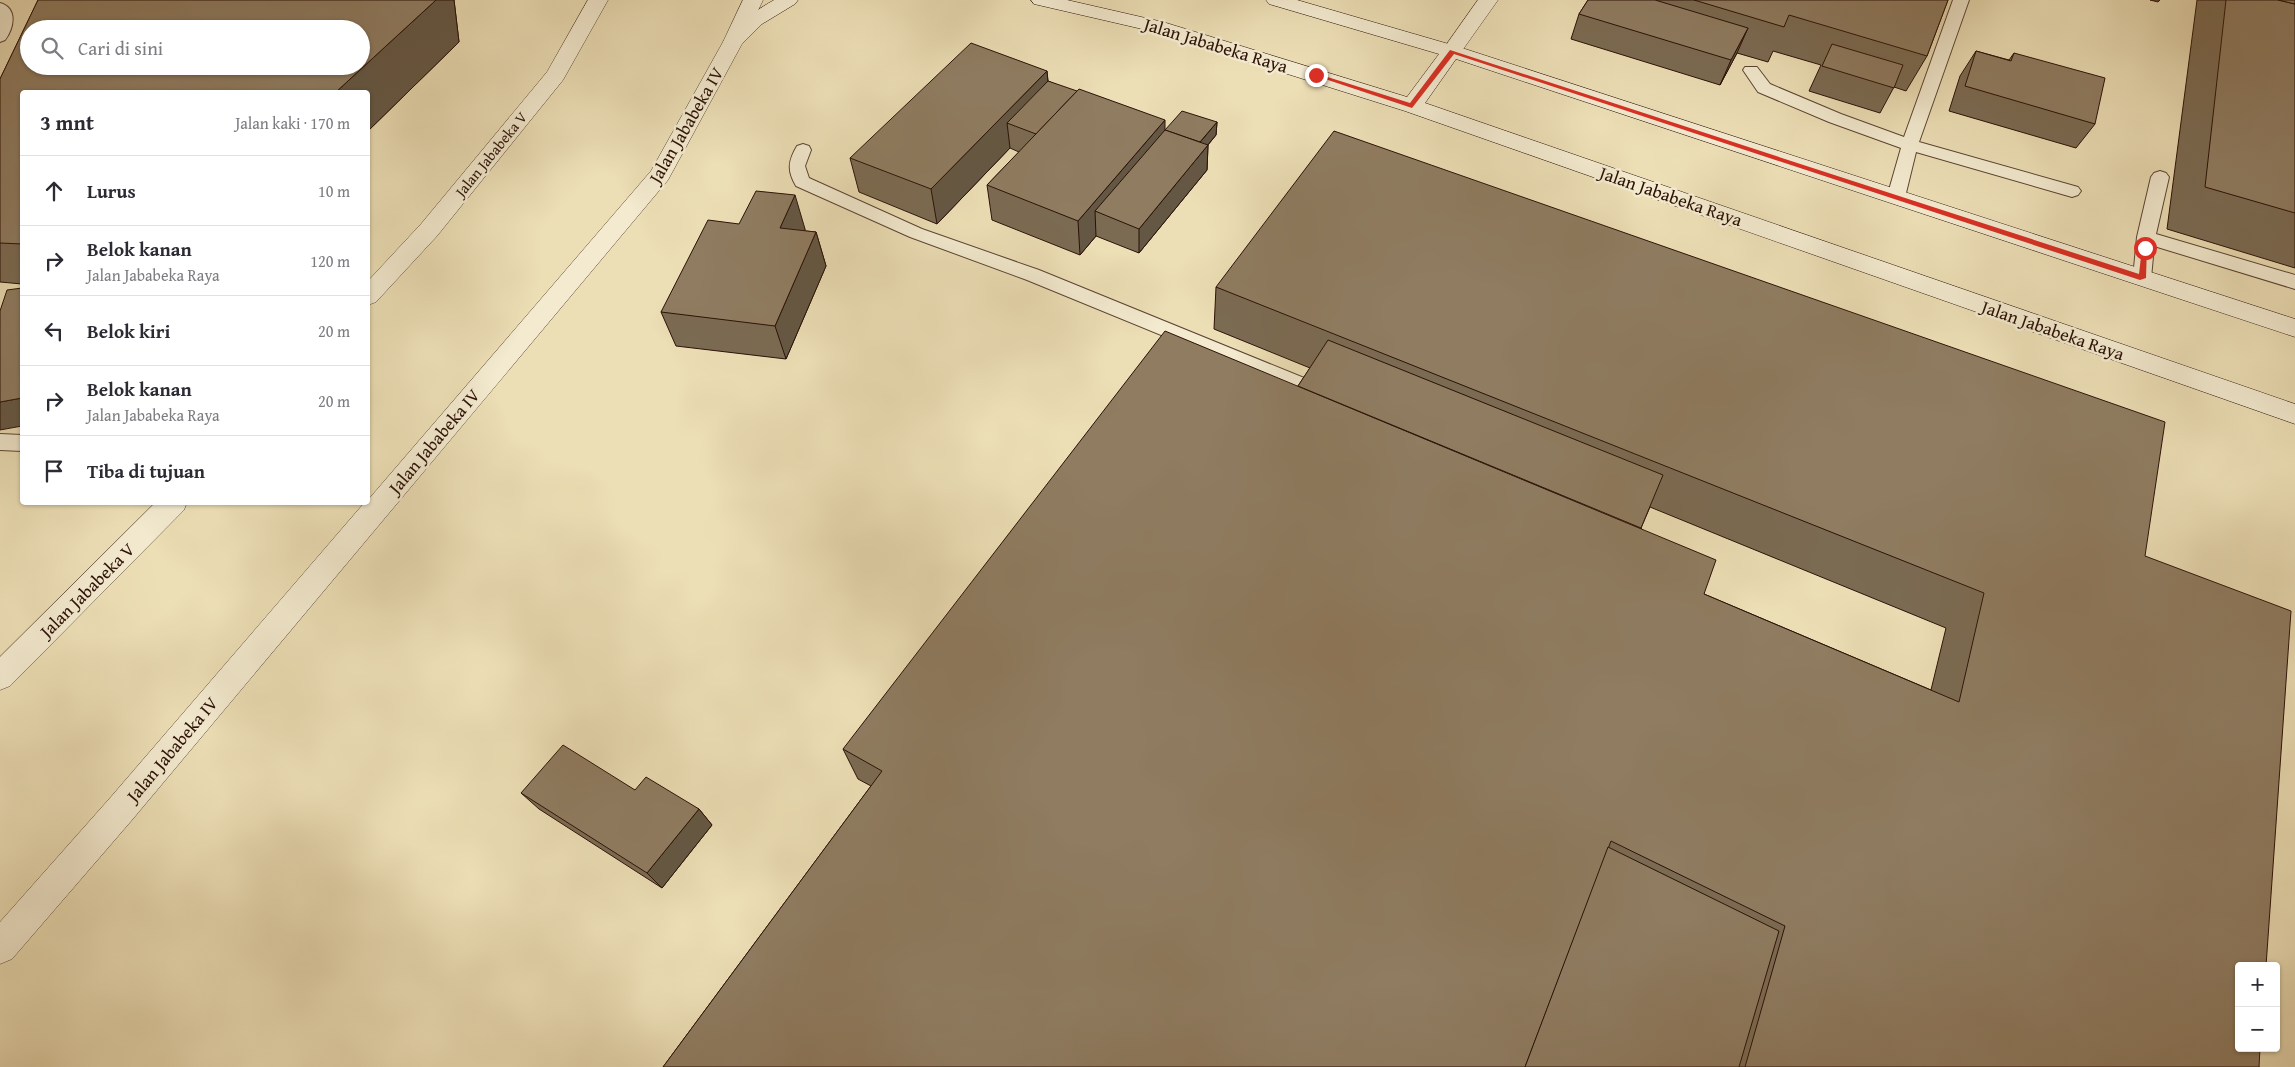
<!DOCTYPE html>
<html lang="id">
<head>
<meta charset="utf-8">
<style>
  body { margin:0; font-family:"Gentium Book Plus",serif; background:#f2f2f3; color:#2b2b33 }
  .controls { position:absolute; right:15px; bottom:15px; display:grid; overflow:hidden; border-radius:5px; box-shadow:0 1px 4px #0004 }
  .controls button { width:45px; height:45px; display:grid; place-items:center; padding:0; border:0; border-bottom:1px solid #e1e1e2; background:#fff; color:#2b2b33; font:25px sans-serif }
  .stop { position:absolute; width:15px; height:15px; margin:-11px; border:4px solid #d93025; border-radius:50%; background:#fff }
  .stop.end { background:#d93025; border-color:#fff; box-shadow:0 1px 5px #0008 }
  .list { margin:0; padding:0; list-style:none }
  h2 { display:flex; justify-content:space-between; align-items:center; height:65px; margin:0; padding:0 20px; font-size:21px }
  h2 small { font-size:16px; font-weight:400; color:#7c7c81 }
  .list li { display:grid; grid-template-columns:32px 1fr auto; gap:15px; align-items:center; box-sizing:border-box; height:70px; padding:0 20px; border-top:1px solid #e1e1e2 }
  .list b { display:block; font-size:19px; white-space:nowrap }
  .list p { margin:0; font-size:16px; white-space:nowrap; color:#7c7c81 }
  .list em { font-size:16px; font-style:normal; color:#7c7c81 }
  .icon { flex:none; width:28px; height:28px; fill:none; stroke:currentColor; stroke-width:2; stroke-linecap:round; stroke-linejoin:round }
  .map { position:relative; flex:none; width:2295px; height:1067px; overflow:hidden }
  .search { position:absolute; background:#fff; box-shadow:0 1px 4px #0004; left:20px; top:20px; width:350px; height:55px; display:flex; align-items:center; gap:12px; box-sizing:border-box; padding:0 18px; border-radius:28px; color:#7c7c81; font-size:19px }
  .panel { position:absolute; background:#fff; box-shadow:0 1px 4px #0004; left:20px; top:90px; width:350px; height:415px; border-radius:5px }
  .map>svg:first-child { display:block }
  .lines { fill:none; stroke-linecap:round; stroke-linejoin:round }
  .service-casing { stroke:#5b4432; stroke-width:2 }
  .minor-casing { stroke:#5b4432; stroke-width:1 }
  .tertiary-casing { stroke:#5b4432; stroke-width:1 }
  .secondary-casing { stroke:#2b1107; stroke-width:1 }
  .service { fill:#f3eacf; fill-rule:evenodd }
  .minor { fill:#f3eacf; fill-rule:evenodd }
  .tertiary { fill:#f3eacf; fill-rule:evenodd }
  .secondary { fill:#f3eacf; fill-rule:evenodd }
  .wall { fill:#7b6b53; stroke:#2b1107; fill-rule:evenodd }
  .shaded-wall { fill:#645744; stroke:#2b1107 }
  .building { fill:#8f7c61; stroke:#2b1107; fill-rule:evenodd }
  .route { fill:#d93025 }
  .labels { text-anchor:middle; dominant-baseline:central; stroke-width:5; stroke-linejoin:round; paint-order:stroke }
  .far-street-label { font-size:15px; fill:#2b1107; stroke:#f3eacf }
  .street-label { font-size:18px; fill:#2b1107; stroke:#f3eacf }
</style>
</head>
<body>
<div class="map">
<svg width="2295" height="1067" viewBox="0 0 2295 1067">
  <rect width="100%" height="100%" fill="#ecdeb5"/>
  <filter id="stains"><feTurbulence type="fractalNoise" baseFrequency=".004" numOctaves="4"/><feColorMatrix values="0 0 0 0 .2 0 0 0 0 .09 0 0 0 0 .02 0 0 0 .5 -.17"/></filter>
  <radialGradient id="worn" r=".72"><stop offset=".6" stop-color="#630" stop-opacity="0"/><stop offset="1" stop-color="#630" stop-opacity=".3"/></radialGradient>
  <g class="lines">
    <g class="service-casing">
      <g id="service">
        <path d="M1953,0H1969L1919,142L2078,187L2081,191L2078,195L2072,197L1916,152L1905,197L1902,201L1896,203L1890,201L1887,197L1901,148L1829,122L1758,92L1743,70L1745,67H1757L1770,84L1841,114L1904,137Z"/>
        <path d="M0,3C18,8 14,28 5,40L0,42Z"/>
        <path d="M803,144L809,146L811,150L805,166L809,178L922,229L1039,270L1314,382L1317,387L1314,392L1307,394L1300,392L1027,280L910,237L796,186C787,171 788,161 797,146Z"/>
        <path d="M2160,171L2166,173L2169,177L2156,234L2295,275V289L2154,246L2151,278L2148,283L2142,285L2136,283L2133,278L2137,237L2151,177L2154,173Z"/>
        <path d="M0,434L22,435V451L0,450Z"/>
      </g>
    </g>
    <g class="minor-casing">
      <g id="minor">
        <path d="M588,0H608L563,80L437,236L376,302L368,305V281L421,224L547,72Z"/>
        <path d="M1478,0H1498L1459,55L1452,57L1445,55L1442,51Z"/>
        <path d="M156,502H187L184,510L10,686L0,690V657Z"/>
      </g>
    </g>
    <g class="tertiary-casing">
      <path id="tertiary" d="M743,0H763L743,42L668,180L132,820L12,959L0,964V922L110,798L365,502H368V500L651,171L723,42Z"/>
    </g>
    <g class="secondary-casing">
      <g id="secondary">
        <path d="M774,0H798L795,4L762,24L740,46L733,48L726,46L723,42C736,23 755,11 774,0Z"/>
        <path d="M1031,0H1067L1163,22L1407,97L1439,54L1269,4L1266,0H1297L1459,47L2295,319V337L1456,59L1425,103L2295,404V424L1405,111L1151,31L1034,4Z"/>
      </g>
    </g>
    <use href="#service" class="service"/>
    <use href="#minor" class="minor"/>
    <use href="#tertiary" class="tertiary"/>
    <use href="#secondary" class="secondary"/>
  </g>
  <g class="wall">
    <path d="M38,0H454L459,42L368,131V92H22V284L0,282V79Z"/>
    <path d="M1588,0H1948L1927,56L1906,91L1894,87L1880,113L1809,91L1821,65L1773,51L1768,62L1737,53L1720,85L1571,39L1579,14Z"/>
    <path d="M2150,0H2160L2158,2Z"/>
    <path d="M2197,0H2295V268L2167,229Z"/>
    <path d="M1976,51L2009,60L2014,53L2095,124L2076,148L1949,111L1960,76Z"/>
    <path d="M1047,71L1048,81L1165,130L1217,122L1216,135L1208,145L1207,170L1139,253L1096,236L1080,255L992,220L987,185L1019,152L1010,148L937,224L859,192L850,158Z"/>
    <path d="M739,224L805,229V231L816,232L826,266L786,359L676,346L661,312Z"/>
    <path d="M1216,287L2145,556L2259,1067H663L871,786L858,779L843,749L1298,386L1310,368L1214,329ZM1650,507L1946,628L1931,690L1704,594L1641,528Z"/>
    <path d="M635,790L699,809L712,825L662,888L539,809L521,793Z"/>
  </g>
  <g class="shaded-wall">
    <path d="M436,0H454L459,42L368,131V92H336Z"/>
    <path d="M1748,28L1737,53L1720,85L1731,60Z"/>
    <path d="M1047,71L1050,106L1007,123L1010,148L937,224L931,189Z"/>
    <path d="M1165,120V155L1095,211L1096,236L1080,255L1078,221Z"/>
    <path d="M1217,122L1216,135L1192,164V152Z"/>
    <path d="M1208,145L1207,170L1139,253V229Z"/>
    <path d="M795,195L805,229L791,262L780,228Z"/>
    <path d="M816,232L826,266L786,359L775,326Z"/>
    <path d="M22,398V426L0,430V402Z"/>
    <path d="M699,809L712,825L662,888L647,873Z"/>
  </g>
  <g class="building">
    <path d="M38,0H436L336,92H22V244L0,243V79ZM29,29H361V66H29Z"/>
    <path d="M1588,0H1655L1748,28L1731,60L1579,14Z"/>
    <path d="M1694,0H1948L1927,56L1789,15L1784,27Z"/>
    <path d="M2226,0H2278L2295,4V213L2205,187Z"/>
    <path d="M2278,0H2295V4Z"/>
    <path d="M971,43L1047,71L931,189L850,158Z"/>
    <path d="M1832,44L1903,65L1894,88L1822,66Z"/>
    <path d="M1976,51L2011,61L2014,53L2105,78L2095,124L1965,86Z"/>
    <path d="M1048,81L1077,91L1036,134L1007,123Z"/>
    <path d="M1079,89L1165,120L1078,221L987,185Z"/>
    <path d="M1182,111L1217,122L1200,142L1165,130Z"/>
    <path d="M1165,130L1208,145L1139,229L1095,211Z"/>
    <path d="M1334,131L2165,422L2145,556L2291,611L2266,966H2239V1048H2260L2259,1067H1745L1785,926L1611,841L1525,1067H663L882,771L843,749L1165,331L1716,560L1704,594L1959,702L1984,593L1216,287Z"/>
    <path d="M756,191L795,195L780,228L816,232L775,326L661,312L708,220L739,224Z"/>
    <path d="M22,288V398L0,402V311L7,290Z"/>
    <path d="M1328,340L1663,475L1641,528L1298,386Z"/>
    <path d="M563,745L635,790L646,777L699,809L647,873L521,793Z"/>
    <path d="M1608,847L1779,931L1739,1067H1525Z"/>
  </g>
  <path class="route" d="M1450,50L2139,274L2142,248L2147,246L2146,278L2140,280L1454,54L1412,108L1313,75L1318,74L1410,103Z"/>
  <g class="labels">
    <g class="far-street-label">
      <text transform="translate(491 154) rotate(-51)">Jalan Jababeka V</text>
    </g>
    <g class="street-label">
      <text transform="translate(1216 45) rotate(17)">Jalan Jababeka Raya</text>
      <text transform="translate(686 125) rotate(-60)">Jalan Jababeka IV</text>
      <text transform="translate(1671 196) rotate(19)">Jalan Jababeka Raya</text>
      <text transform="translate(2053 330) rotate(19)">Jalan Jababeka Raya</text>
      <text transform="translate(434 441) rotate(-50)">Jalan Jababeka IV</text>
      <text transform="translate(87 590) rotate(-45)">Jalan Jababeka V</text>
      <text transform="translate(172 749) rotate(-50)">Jalan Jababeka IV</text>
    </g>
  </g>
  <rect width="100%" height="100%" filter="url(#stains)"/>
  <rect width="100%" height="100%" fill="url(#worn)"/>
</svg>
<div class="controls">
<button>+</button>
<button>−</button>
</div>
<div class="stop" style="left:2145px;top:248px"></div>
<div class="stop end" style="left:1316px;top:75px"></div>
<div class="search"><svg class="icon" aria-label="search" viewBox="0 0 24 24"><circle cx="10" cy="10" r="6"/><path d="M15 15l6 6"/></svg>Cari di sini</div>
<section class="panel">
<h2>3 mnt<small>Jalan kaki · 170 m</small></h2>
<ul class="list">
<li><svg class="icon" aria-label="ahead" viewBox="0 0 24 24"><path d="M12 20V5M6 11l6-6 6 6"/></svg><div><b>Lurus</b></div><em>10 m</em></li>
<li><svg class="icon" aria-label="right" viewBox="0 0 24 24"><path d="M7 20v-9h11M14 6l5 5-5 5"/></svg><div><b>Belok kanan</b><p>Jalan Jababeka Raya</p></div><em>120 m</em></li>
<li><svg class="icon" aria-label="left" viewBox="0 0 24 24"><path d="M17 20v-9H6M10 6l-5 5 5 5"/></svg><div><b>Belok kiri</b></div><em>20 m</em></li>
<li><svg class="icon" aria-label="right" viewBox="0 0 24 24"><path d="M7 20v-9h11M14 6l5 5-5 5"/></svg><div><b>Belok kanan</b><p>Jalan Jababeka Raya</p></div><em>20 m</em></li>
<li><svg class="icon" aria-label="arrive" viewBox="0 0 24 24"><path d="M6 21V4h12l-3 4 3 4H6"/></svg><div><b>Tiba di tujuan</b></div></li>
</ul>
</section>
</div>
</body>
</html>
